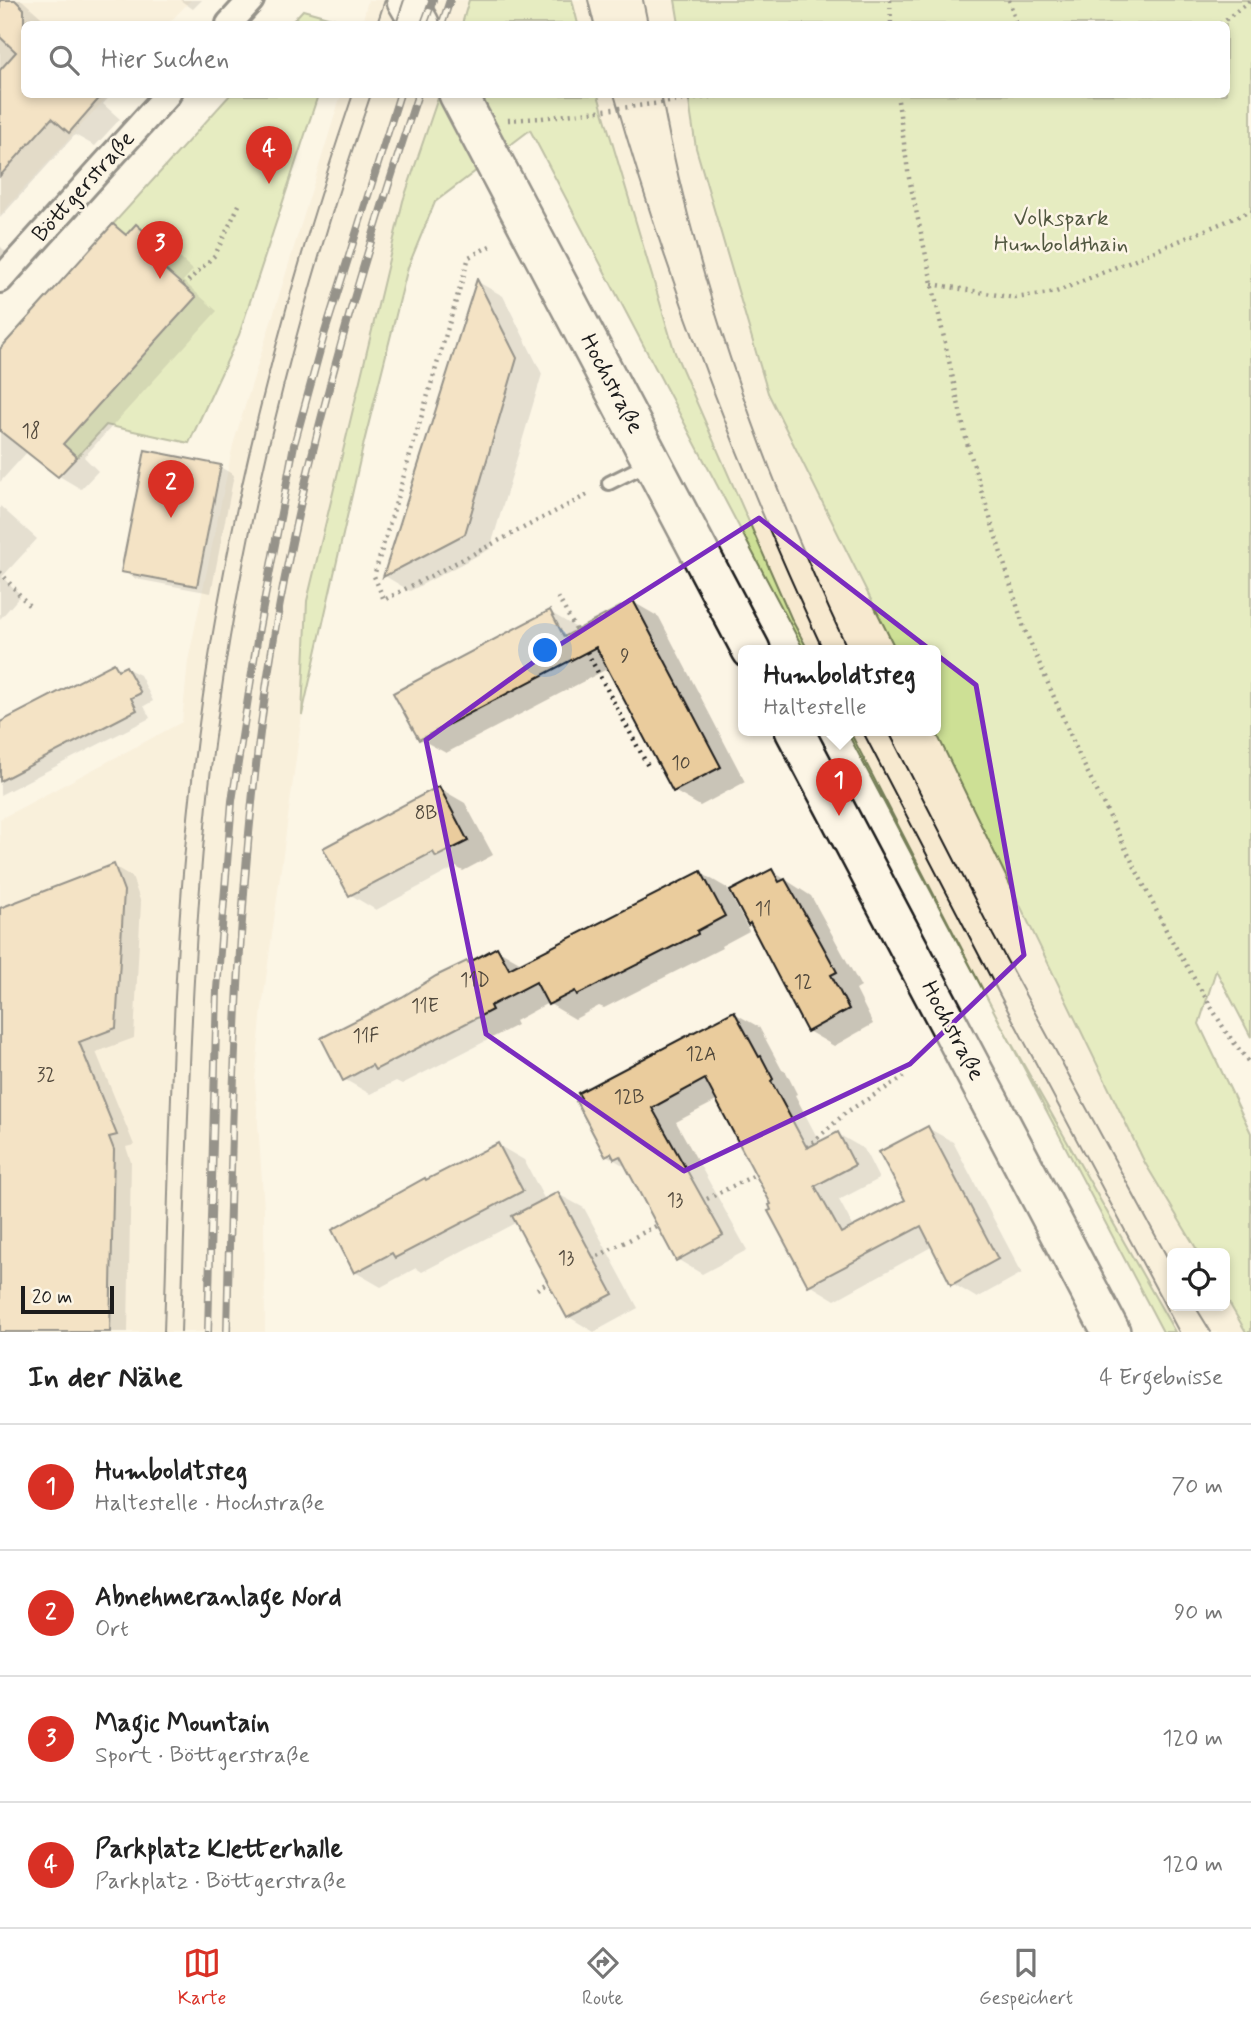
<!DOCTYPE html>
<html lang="de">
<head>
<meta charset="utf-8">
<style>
  body { margin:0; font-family:Mynerve,sans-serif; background:#f6f6f6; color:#222 }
  .controls { position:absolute; right:21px; bottom:21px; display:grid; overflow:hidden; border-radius:10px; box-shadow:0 4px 10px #0003 }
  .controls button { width:63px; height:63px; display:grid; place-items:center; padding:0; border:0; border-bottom:2px solid #e0e0e0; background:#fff; color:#222; font:35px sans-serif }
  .scale { position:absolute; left:21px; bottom:18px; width:93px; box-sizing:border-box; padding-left:7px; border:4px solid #1c1c1c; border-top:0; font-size:19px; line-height:24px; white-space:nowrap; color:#1c1c1c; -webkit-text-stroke:5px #fcf5e5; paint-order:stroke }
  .you { position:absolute; left:546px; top:651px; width:24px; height:24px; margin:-18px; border:5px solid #fff; border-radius:50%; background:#1a73e8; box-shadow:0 0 0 10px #1a73e833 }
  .badge { display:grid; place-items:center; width:46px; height:46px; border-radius:50%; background:#d93025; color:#fff; font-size:23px; font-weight:700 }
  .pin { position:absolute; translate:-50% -58px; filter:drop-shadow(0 2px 4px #0008) }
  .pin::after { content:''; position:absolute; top:37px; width:24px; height:21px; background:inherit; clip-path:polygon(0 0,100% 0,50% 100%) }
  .popup { position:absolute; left:738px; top:645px; width:203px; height:91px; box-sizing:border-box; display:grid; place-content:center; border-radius:10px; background:#fff; filter:drop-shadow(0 2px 5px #0005); font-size:23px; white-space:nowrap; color:#767676 }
  .popup b { font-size:26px; color:#222 }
  .popup::after { content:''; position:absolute; left:50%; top:100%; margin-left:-14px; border:14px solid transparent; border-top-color:#fff }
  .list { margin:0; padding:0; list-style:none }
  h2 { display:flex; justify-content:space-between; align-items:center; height:91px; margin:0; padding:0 28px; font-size:30px }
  h2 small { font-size:23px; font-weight:400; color:#767676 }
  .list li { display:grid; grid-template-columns:46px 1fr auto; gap:21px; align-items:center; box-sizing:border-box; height:126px; padding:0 28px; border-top:2px solid #e0e0e0 }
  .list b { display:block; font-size:26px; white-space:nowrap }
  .list p { margin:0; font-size:23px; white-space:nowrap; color:#767676 }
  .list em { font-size:23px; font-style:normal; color:#767676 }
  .icon { flex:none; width:38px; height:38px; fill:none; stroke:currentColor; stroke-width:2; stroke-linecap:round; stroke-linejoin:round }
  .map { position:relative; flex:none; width:1251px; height:1332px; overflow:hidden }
  .search { position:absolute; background:#fff; box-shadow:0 4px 10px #0003; left:21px; right:21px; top:21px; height:77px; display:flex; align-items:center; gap:18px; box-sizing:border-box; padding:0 24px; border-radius:10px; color:#767676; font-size:26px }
  .sheet { height:595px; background:#fff }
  nav { display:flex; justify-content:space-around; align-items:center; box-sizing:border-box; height:98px; border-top:2px solid #e0e0e0; background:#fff; font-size:19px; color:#767676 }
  nav a { display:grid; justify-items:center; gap:4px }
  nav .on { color:#d93025 }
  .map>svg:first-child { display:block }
  .built { fill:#f7e9cf }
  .green { fill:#cde095; stroke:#747e58; stroke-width:2 }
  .shadow { fill:#0003 }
  .building { fill:#eacc9d; stroke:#1c1c1c; stroke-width:2 }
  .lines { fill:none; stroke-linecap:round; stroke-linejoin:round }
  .lane-casing { stroke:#1c1c1c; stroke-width:18 }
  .street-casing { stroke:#1c1c1c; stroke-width:30 }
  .secondary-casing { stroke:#1c1c1c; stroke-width:42 }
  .path { stroke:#1c1c1c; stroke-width:4.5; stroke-dasharray:2 5; stroke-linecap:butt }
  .lane { stroke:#fcf5e5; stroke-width:12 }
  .street { stroke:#fcf5e5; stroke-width:24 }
  .secondary { stroke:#fcf5e5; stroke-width:37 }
  .tram { stroke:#1c1c1c; stroke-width:2 }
  .rail-casing { stroke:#1c1c1c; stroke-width:8 }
  .rail { stroke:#fcf5e5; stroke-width:5; stroke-dasharray:16; stroke-linecap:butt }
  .path-bridge { stroke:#1c1c1c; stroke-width:4.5; stroke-dasharray:2 5; stroke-linecap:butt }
  .marked { fill:none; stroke:#7b2cbf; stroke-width:5; stroke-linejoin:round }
  .labels { text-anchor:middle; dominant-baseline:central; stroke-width:5; stroke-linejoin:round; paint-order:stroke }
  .number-label { font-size:19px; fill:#50483c }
  .street-label { font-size:23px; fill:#1c1c1c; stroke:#fcf5e5 }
  .park-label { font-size:23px; fill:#515740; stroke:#fcf5e5 }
</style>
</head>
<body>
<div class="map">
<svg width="1251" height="1332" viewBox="0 0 1251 1332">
  <rect width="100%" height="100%" fill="#fcf5e5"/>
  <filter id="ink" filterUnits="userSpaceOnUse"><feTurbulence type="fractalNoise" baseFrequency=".0143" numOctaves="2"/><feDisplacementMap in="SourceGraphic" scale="14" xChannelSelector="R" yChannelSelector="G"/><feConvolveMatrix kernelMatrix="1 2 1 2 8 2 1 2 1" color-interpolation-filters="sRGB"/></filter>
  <g filter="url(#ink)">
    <g class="built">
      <path d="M0,0H191L168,24H24V94L109,95L0,215Z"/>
      <path d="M368,0H469L462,24H362Z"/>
      <path d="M572,0H675L679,24H578Z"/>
      <path d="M341,95H439L403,201L307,601L302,715L262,1008L255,1081L264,1209L265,1332H0V819L182,722L188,661L233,445Z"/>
      <path d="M598,95H688L696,148L768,393L896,650H808L792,620L675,353Z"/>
      <path d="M849,730H935L1145,1163L1199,1253H1172V1306H1225V1296L1246,1332H1175L1000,1023Z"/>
    </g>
    <g class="green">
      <path d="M469,0H572L578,24H462Z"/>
      <path d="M675,0H1251V1037L1216,970L1199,1024L1251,1133V1332H1246L1225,1296V1253H1199L1145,1163L935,730V650H896L768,393L696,148L688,95L1226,94V24H679Z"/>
      <path d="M303,10L342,21L341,24H290Z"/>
      <path d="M230,95H318L239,335L189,443L106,425L77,457L0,388V349Z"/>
      <path d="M439,95H598L675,353L792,620L808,650H804L530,130L435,202L408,267L364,442L302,715L307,601L403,201Z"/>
      <path d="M846,730H849L1000,1023L1175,1332H1163Z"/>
    </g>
    <g class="shadow">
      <path d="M0,0H22L49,24H24V94H112L103,104L120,119L95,146L75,135L0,218Z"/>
      <path d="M180,0H202L193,9Z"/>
      <path d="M113,226L129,235L136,226L159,239L193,270L183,281L217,311L84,457L98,471L81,489L59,476L28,451L0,482V351Z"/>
      <path d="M0,246L6,252L0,258Z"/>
      <path d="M478,282L503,296L542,374L490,549L410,591L385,576Z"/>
      <path d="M220,467L234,475L211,593L136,579L123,571Z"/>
      <path d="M0,506L37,539L2,577L21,595L0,619Z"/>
      <path d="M633,602L659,617L745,782L700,806L674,791L609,668L446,753L420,739L550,612L575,627L577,632Z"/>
      <path d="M114,665L122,669L126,668L140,675L153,701L144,706L150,718L0,795V724Z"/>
      <path d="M439,788L465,803L493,855L463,871L456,867L376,910L351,895Z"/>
      <path d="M114,866L132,877L141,903L134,1038L96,1052L134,1145L126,1147L131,1162L128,1332H0V910Z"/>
      <path d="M772,871L811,896L861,987L856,990L873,1024L834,1046L808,1031L753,926L750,923L735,897L732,898L749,931L721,946L722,948L604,1008L599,1006L575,1019L548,1003L515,1021L517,1025L402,1084L396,1081L370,1094L344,1079L469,964L497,949L523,964L701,873L727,888L729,893Z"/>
      <path d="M734,1013L759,1027L782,1070L786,1072L797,1094L795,1095L820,1143L838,1134L864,1149L879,1179L839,1200L854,1228L907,1201L928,1128L953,1142L1022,1273L977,1298L952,1283L933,1246L835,1300L810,1285L774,1205L718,1100L676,1122L747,1250L702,1274L677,1259L628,1168L606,1155Z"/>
      <path d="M498,1145L524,1160L545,1200L558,1194L584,1208L638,1308L594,1332L569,1317L517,1222L422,1272L416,1268L381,1287L355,1272L427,1181Z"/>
    </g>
    <g class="building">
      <path d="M0,0H15L24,9V94H103L69,133L52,118L0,176V70L16,52L0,37Z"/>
      <path d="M113,224L126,235L136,224L172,256L162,267L196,297L63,444L77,457L58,477L0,431V349Z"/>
      <path d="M477,279L517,358L465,534L383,577Z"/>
      <path d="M145,450L221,465L197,586L121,572Z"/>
      <path d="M633,600L721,767L673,792L596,647L419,740L393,693L550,610L564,637Z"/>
      <path d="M114,663L118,670L126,666L141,693L131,698L137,710L0,781V722Z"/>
      <path d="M439,786L468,841L436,857L433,852L349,896L323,848Z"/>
      <path d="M114,864L124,891L116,1028L79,1042L117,1135L109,1137L114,1150L110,1332H0V908Z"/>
      <path d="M772,869L779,882L785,879L820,941L837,972L831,975L849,1009L807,1032L750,923L748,925L730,891Z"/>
      <path d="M701,871L725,916L697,931L698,934L577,995L575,991L548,1005L536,982L490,1006L492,1010L375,1070L372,1065L343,1081L321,1038L402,997L436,976L467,961L468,963L497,947L509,969Z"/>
      <path d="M734,1011L759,1057L761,1056L773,1079L771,1081L807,1148L838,1132L855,1165L815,1186L841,1233L905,1200L879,1152L928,1126L998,1259L951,1285L921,1226L808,1286L768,1211L771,1210L769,1205L771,1204L705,1079L652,1108L723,1235L676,1261L620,1156L614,1159L611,1153L605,1156L576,1101L581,1098L578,1093Z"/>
      <path d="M498,1143L523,1191L395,1258L392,1253L354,1273L332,1230L425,1178L426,1180Z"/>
      <path d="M558,1192L613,1294L567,1318L512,1216Z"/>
    </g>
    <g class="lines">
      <g class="lane-casing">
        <path id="lane" d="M609,483L649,463"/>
      </g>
      <g class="street-casing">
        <g id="street">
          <path d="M229,24L251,0"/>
          <path d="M0,280L168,94"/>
        </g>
      </g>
      <g class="secondary-casing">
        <g id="secondary">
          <path d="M406,0L420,24"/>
          <path d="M458,94L751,650"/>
          <path d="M794,730L1111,1332"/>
        </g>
      </g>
      <g class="path">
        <path d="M890,0L891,24"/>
        <path d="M1009,0L1016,22L1019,24"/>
        <path d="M1220,24L1251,0"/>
        <path d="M897,94L909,178L967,443L1024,628L1080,757L1169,936L1226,1032L1251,1065"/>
        <path d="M508,120L542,118"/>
        <path d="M490,246L469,257L374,576L384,600L591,493"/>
        <path d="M932,284L1015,298L1056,292L1251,211"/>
        <path d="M183,286L215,255L241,201"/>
        <path d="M0,572L31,608"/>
        <path d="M558,597L576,630"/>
        <path d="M587,652L649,768"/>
        <path d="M807,1147L848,1111L904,1077"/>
        <path d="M707,1199L755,1175"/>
        <path d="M598,1256L656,1226"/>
        <path d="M537,1289L547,1283"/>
      </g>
      <use href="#lane" class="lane"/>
      <use href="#street" class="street"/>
      <use href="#secondary" class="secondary"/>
      <g class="tram">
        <path d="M588,0L594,24"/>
        <path d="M643,0L648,24"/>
        <path d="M377,24L385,0"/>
        <path d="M396,24L404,0"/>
        <path d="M614,94C669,285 739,470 823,650"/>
        <path d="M661,94C697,286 765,474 848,650"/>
        <path d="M862,730L1006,1007L1179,1332"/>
        <path d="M888,730L993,935L1172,1266"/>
        <path d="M1195,1306L1211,1332"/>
        <path d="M164,1332C170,1151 171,969 191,789C217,552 276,319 353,94"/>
        <path d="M181,1332C187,1153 190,974 208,795C234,556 293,321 371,94"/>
      </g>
      <g class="rail-casing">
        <g id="rail">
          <path d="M424,24L433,0"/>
          <path d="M442,24L450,0"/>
          <path d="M208,1332L217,989L232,801L259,628L294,445L325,332L400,94"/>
          <path d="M227,1332C233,1083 236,827 284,582C316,417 365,255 418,94"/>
        </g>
      </g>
      <use href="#rail" class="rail"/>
      <path class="path-bridge" d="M542,118L732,94"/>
    </g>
  </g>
  <path d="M0 0H1251V1332H0ZM759,518L976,685L1024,955L910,1064L684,1171L486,1034L426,740L542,656Z" fill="#fcf5e5" fill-opacity=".55" fill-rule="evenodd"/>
  <path class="marked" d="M759,518L976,685L1024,955L910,1064L684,1171L486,1034L426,740L542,656Z"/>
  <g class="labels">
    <g class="number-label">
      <text x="31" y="431">18</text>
      <text x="625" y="656">9</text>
      <text x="681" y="763">10</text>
      <text x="426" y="813">8B</text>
      <text x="763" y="909">11</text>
      <text x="475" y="980">11D</text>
      <text x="803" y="982">12</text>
      <text x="425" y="1006">11E</text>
      <text x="366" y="1036">11F</text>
      <text x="701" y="1054">12A</text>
      <text x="46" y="1075">32</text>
      <text x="629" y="1097">12B</text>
      <text x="675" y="1200">13</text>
      <text x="566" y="1258">13</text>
    </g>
    <g class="street-label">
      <text transform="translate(84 187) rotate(-48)">Böttgerstraße</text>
      <text transform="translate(611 384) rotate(62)">Hochstraße</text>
      <text transform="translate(952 1031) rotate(62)">Hochstraße</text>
    </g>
    <g class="park-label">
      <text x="1061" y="219">Volkspark<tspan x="1061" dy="26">Humboldthain</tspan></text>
    </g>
  </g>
</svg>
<div class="controls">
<button><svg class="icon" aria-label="locate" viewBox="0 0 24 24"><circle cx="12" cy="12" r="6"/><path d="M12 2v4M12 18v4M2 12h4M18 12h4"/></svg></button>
</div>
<div class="scale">20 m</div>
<div class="you"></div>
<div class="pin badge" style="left:839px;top:816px">1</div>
<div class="popup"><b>Humboldtsteg</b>Haltestelle</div>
<div class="pin badge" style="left:171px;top:518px">2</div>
<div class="pin badge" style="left:160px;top:279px">3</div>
<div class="pin badge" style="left:269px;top:184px">4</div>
<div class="search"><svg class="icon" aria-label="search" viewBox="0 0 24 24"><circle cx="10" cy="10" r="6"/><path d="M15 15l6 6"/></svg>Hier suchen</div>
</div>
<section class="sheet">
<h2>In der Nähe<small>4 Ergebnisse</small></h2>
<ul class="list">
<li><span class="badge">1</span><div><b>Humboldtsteg</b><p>Haltestelle · Hochstraße</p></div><em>70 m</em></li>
<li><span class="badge">2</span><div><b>Abnehmeranlage Nord</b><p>Ort</p></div><em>90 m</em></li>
<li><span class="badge">3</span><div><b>Magic Mountain</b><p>Sport · Böttgerstraße</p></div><em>120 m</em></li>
<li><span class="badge">4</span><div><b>Parkplatz Kletterhalle</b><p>Parkplatz · Böttgerstraße</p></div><em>120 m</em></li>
</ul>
</section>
<nav>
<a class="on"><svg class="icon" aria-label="map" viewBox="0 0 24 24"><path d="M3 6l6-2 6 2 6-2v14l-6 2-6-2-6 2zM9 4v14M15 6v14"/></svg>Karte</a>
<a><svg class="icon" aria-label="directions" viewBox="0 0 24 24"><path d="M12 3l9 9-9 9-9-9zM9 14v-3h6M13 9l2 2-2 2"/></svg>Route</a>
<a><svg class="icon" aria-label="saved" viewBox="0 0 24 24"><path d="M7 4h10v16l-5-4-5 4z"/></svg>Gespeichert</a>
</nav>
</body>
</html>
